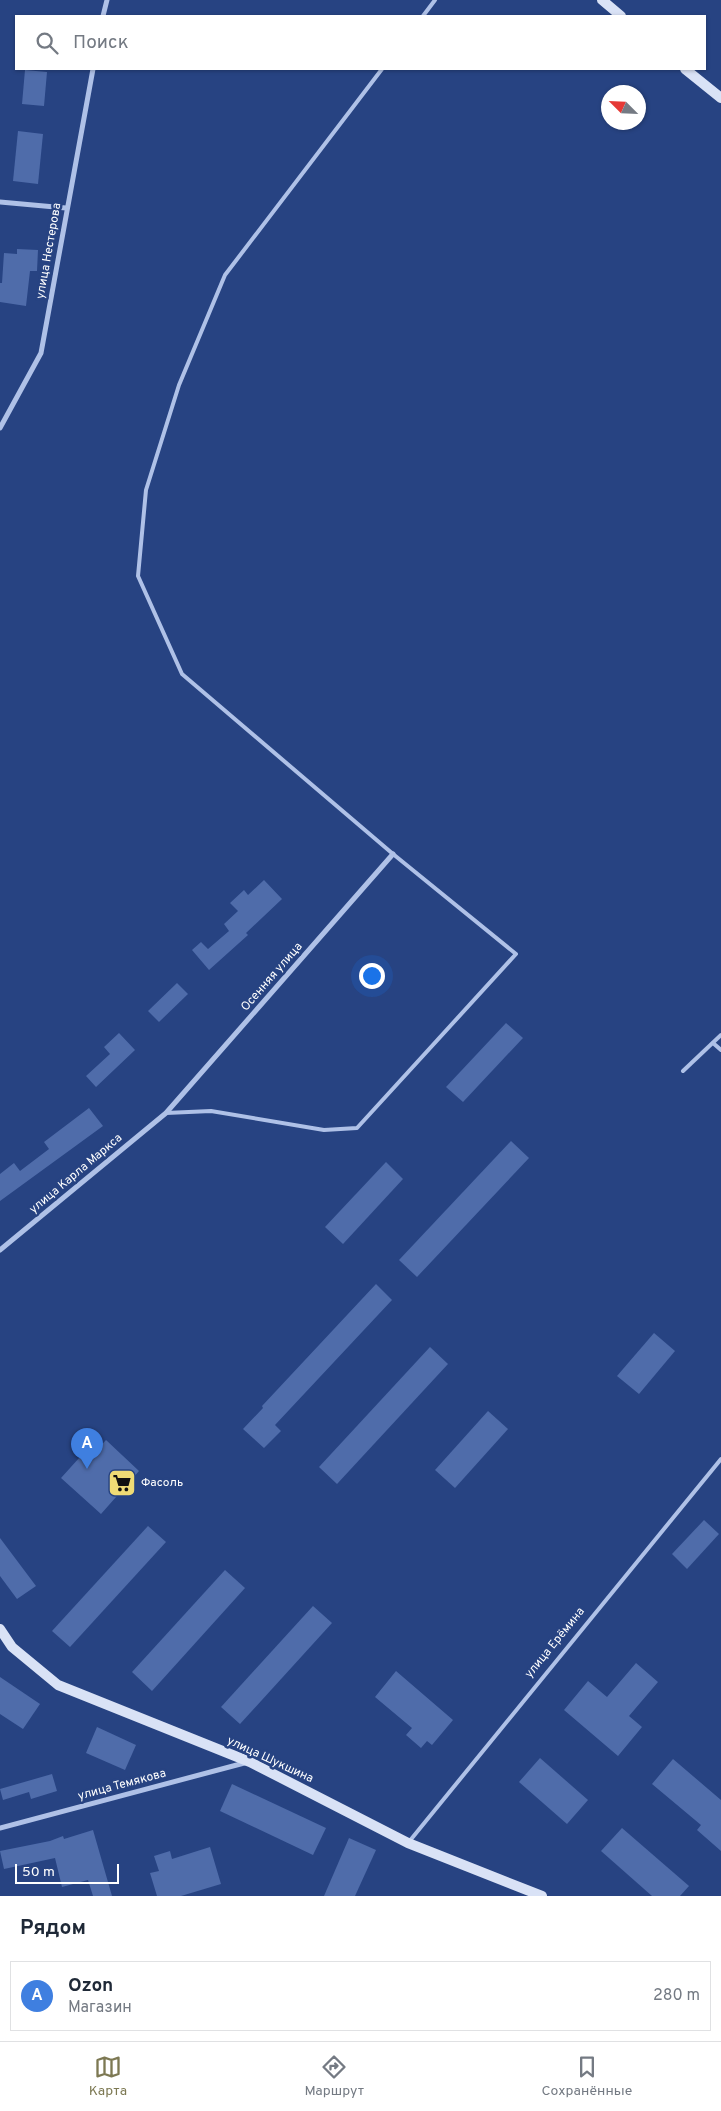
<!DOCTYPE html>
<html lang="ru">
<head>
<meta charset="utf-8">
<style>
  body { margin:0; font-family:Overpass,sans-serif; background:#f6f6f7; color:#1f2937 }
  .compass { position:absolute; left:601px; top:85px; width:45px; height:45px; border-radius:50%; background:#fff; box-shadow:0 1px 4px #0004; rotate:294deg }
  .scale { position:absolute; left:15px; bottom:12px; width:104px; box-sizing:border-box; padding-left:5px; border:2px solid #fff; border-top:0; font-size:14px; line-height:18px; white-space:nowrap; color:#fff; -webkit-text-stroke:4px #274382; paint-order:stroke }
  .you { position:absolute; left:371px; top:975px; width:18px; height:18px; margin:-12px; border:4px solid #fff; border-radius:50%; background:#1a73e8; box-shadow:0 0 0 8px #1a73e833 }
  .badge { display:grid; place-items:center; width:32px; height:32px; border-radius:50%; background:#7d7953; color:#fff; font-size:16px; font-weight:700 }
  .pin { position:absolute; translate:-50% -41px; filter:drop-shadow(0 1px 2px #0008) }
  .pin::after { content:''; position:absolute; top:26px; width:18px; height:15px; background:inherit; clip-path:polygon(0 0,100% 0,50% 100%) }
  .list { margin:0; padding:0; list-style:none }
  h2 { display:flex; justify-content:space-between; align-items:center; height:65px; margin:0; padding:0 20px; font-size:21px }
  h2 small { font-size:16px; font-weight:400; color:#747a83 }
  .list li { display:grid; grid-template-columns:32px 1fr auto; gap:15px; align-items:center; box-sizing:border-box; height:70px; margin:0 10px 10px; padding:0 10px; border:1px solid #e0e1e3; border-radius:0px }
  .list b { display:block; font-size:19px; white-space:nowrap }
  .list p { margin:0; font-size:16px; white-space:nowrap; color:#747a83 }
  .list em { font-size:16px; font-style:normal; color:#747a83 }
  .icon { flex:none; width:28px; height:28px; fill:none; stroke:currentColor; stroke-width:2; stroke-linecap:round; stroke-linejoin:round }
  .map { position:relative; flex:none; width:721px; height:1896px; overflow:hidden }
  .search { position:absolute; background:#fff; box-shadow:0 1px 4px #0004; left:15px; right:15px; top:15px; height:55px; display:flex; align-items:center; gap:12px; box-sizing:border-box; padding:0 18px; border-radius:0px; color:#747a83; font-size:19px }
  .sheet { height:145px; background:#fff }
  nav { display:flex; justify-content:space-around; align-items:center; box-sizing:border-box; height:70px; border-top:1px solid #e0e1e3; background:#fff; font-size:14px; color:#747a83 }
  nav a { display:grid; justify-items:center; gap:2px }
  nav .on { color:#7d7953 }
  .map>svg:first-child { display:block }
  .building { fill:#4f6caa }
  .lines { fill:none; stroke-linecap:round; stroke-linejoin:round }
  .lane { stroke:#afc1e7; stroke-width:4 }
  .street { stroke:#afc1e7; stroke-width:5 }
  .secondary { stroke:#d9e2f6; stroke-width:10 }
  .labels { text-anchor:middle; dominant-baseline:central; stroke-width:5; stroke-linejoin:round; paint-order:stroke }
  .street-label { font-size:12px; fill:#fff; stroke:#274382 }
  .poi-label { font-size:12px; fill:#fff; stroke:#274382; text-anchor:start }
</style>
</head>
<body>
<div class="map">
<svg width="721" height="1896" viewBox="0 0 721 1896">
  <rect width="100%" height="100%" fill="#274382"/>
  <g class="building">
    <path d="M25,70L47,72L44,106L22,104Z"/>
    <path d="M18,131L43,134L38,184L13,181Z"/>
    <path d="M17,249L38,250L37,271H30L26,306L0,302V283H2L4,253L17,254Z"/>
    <path d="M264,880L282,899L246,933L248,935L209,970L192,950L201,942L208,949L229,931L224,924L238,911L230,903L244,890L248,895Z"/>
    <path d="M177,983L188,994L159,1022L148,1011Z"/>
    <path d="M506,1023L523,1038L463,1102L446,1087Z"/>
    <path d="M119,1033L135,1050L96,1087L86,1076L110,1054L104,1047Z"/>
    <path d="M89,1108L103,1126L0,1201V1174L14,1163L20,1171L49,1149L44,1142Z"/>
    <path d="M511,1141L529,1158L417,1277L399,1260Z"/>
    <path d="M386,1162L403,1179L343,1244L325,1227Z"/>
    <path d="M376,1284L392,1300L275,1425L281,1431L264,1448L243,1429L263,1408L262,1406Z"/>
    <path d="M654,1333L675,1351L639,1394L617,1376Z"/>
    <path d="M430,1347L448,1364L337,1484L319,1467Z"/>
    <path d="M488,1411L508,1429L455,1488L435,1470Z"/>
    <path d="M106,1440L139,1471L101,1514L61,1478L89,1447L95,1452Z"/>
    <path d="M704,1520L719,1534L687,1569L672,1554Z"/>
    <path d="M148,1526L166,1542L70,1647L52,1631Z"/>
    <path d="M0,1538L36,1586L17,1599L0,1576Z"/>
    <path d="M225,1570L245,1588L152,1691L132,1672Z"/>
    <path d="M313,1606L332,1623L240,1724L221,1707Z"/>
    <path d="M636,1663L658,1682L629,1716L642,1727L618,1756L564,1710L588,1681L607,1697Z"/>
    <path d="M396,1671L453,1720L432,1745L427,1741L421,1748L406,1735L412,1728L375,1697Z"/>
    <path d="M0,1677L40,1704L23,1729L0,1714Z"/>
    <path d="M97,1727L136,1745L125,1770L86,1753Z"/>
    <path d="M540,1758L588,1800L567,1824L519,1782Z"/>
    <path d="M673,1759L721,1800V1851L697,1830L701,1825L652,1784Z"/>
    <path d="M52,1774L57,1791L31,1799L29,1792L3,1800L0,1789Z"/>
    <path d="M232,1784L326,1828L313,1855L220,1811Z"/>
    <path d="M622,1828L689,1886L680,1896H652L601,1851Z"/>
    <path d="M93,1830L112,1896H93L88,1880L62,1887L55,1858L4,1869L0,1851L50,1841L63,1836L64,1839Z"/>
    <path d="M349,1838L376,1850L355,1896H324Z"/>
    <path d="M210,1847L221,1884L181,1896H157L150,1873L159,1871L154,1856L170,1851L172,1859Z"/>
  </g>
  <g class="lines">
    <g class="lane">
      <path d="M423,16L435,0"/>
      <path d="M713,1043L721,1050"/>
      <path d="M683,1071L721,1035"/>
      <path d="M166,1113L211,1111L324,1130L357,1128L516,954L393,854L182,674L138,576L146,490L179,385L225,275L382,69"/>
      <path d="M408,1843L721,1459"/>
    </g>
    <g class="street">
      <path d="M103,16L107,0"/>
      <path d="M0,202L66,208"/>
      <path d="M0,428L41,353L93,69"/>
      <path d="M0,1250L166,1113L393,854"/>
      <path d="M0,1828L248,1762"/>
    </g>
    <g class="secondary">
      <path d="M602,0L621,16"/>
      <path d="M685,69L721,98"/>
      <path d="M0,1629L12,1647L58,1685L250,1762L408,1843L542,1896"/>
    </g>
  </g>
  <defs>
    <g id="supermarket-square" transform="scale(1.4375)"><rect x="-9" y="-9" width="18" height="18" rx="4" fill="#efdb75" stroke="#274382"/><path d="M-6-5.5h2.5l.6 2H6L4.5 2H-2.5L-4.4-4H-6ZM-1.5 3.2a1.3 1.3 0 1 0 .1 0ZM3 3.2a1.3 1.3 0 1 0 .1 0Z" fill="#111"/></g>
  </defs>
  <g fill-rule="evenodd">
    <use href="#supermarket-square" x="122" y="1483"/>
  </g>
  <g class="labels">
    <g class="street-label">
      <text transform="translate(49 251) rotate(-80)">улица Нестерова</text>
      <text transform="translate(272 977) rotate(-49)">Осенняя улица</text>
      <text transform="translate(76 1174) rotate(-40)">улица Карла Маркса</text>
      <text transform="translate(555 1643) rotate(-51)">улица Ерёмина</text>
      <text transform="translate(270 1760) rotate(25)">улица Шукшина</text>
      <text transform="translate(122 1785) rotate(-15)">улица Темякова</text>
    </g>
    <g class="poi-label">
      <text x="141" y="1483">Фасоль</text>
    </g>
  </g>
</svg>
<svg class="compass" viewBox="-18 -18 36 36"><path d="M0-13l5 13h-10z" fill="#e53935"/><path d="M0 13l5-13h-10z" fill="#747a83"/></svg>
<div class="scale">50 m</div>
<div class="you"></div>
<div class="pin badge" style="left:87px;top:1469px;background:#3f7fe0">A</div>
<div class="search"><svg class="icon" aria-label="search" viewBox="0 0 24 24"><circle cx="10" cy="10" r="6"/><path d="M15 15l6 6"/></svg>Поиск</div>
</div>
<section class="sheet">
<h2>Рядом<small></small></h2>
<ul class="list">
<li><span class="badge" style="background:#3f7fe0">A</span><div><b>Ozon</b><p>Магазин</p></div><em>280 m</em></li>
</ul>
</section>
<nav>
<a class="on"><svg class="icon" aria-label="map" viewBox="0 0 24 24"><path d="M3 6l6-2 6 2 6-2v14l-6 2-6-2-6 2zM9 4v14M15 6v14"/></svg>Карта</a>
<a><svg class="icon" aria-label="directions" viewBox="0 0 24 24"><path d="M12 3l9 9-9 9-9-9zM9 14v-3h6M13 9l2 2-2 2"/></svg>Маршрут</a>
<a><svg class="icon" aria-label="saved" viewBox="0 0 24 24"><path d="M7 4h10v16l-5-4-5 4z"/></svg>Сохранённые</a>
</nav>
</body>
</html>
